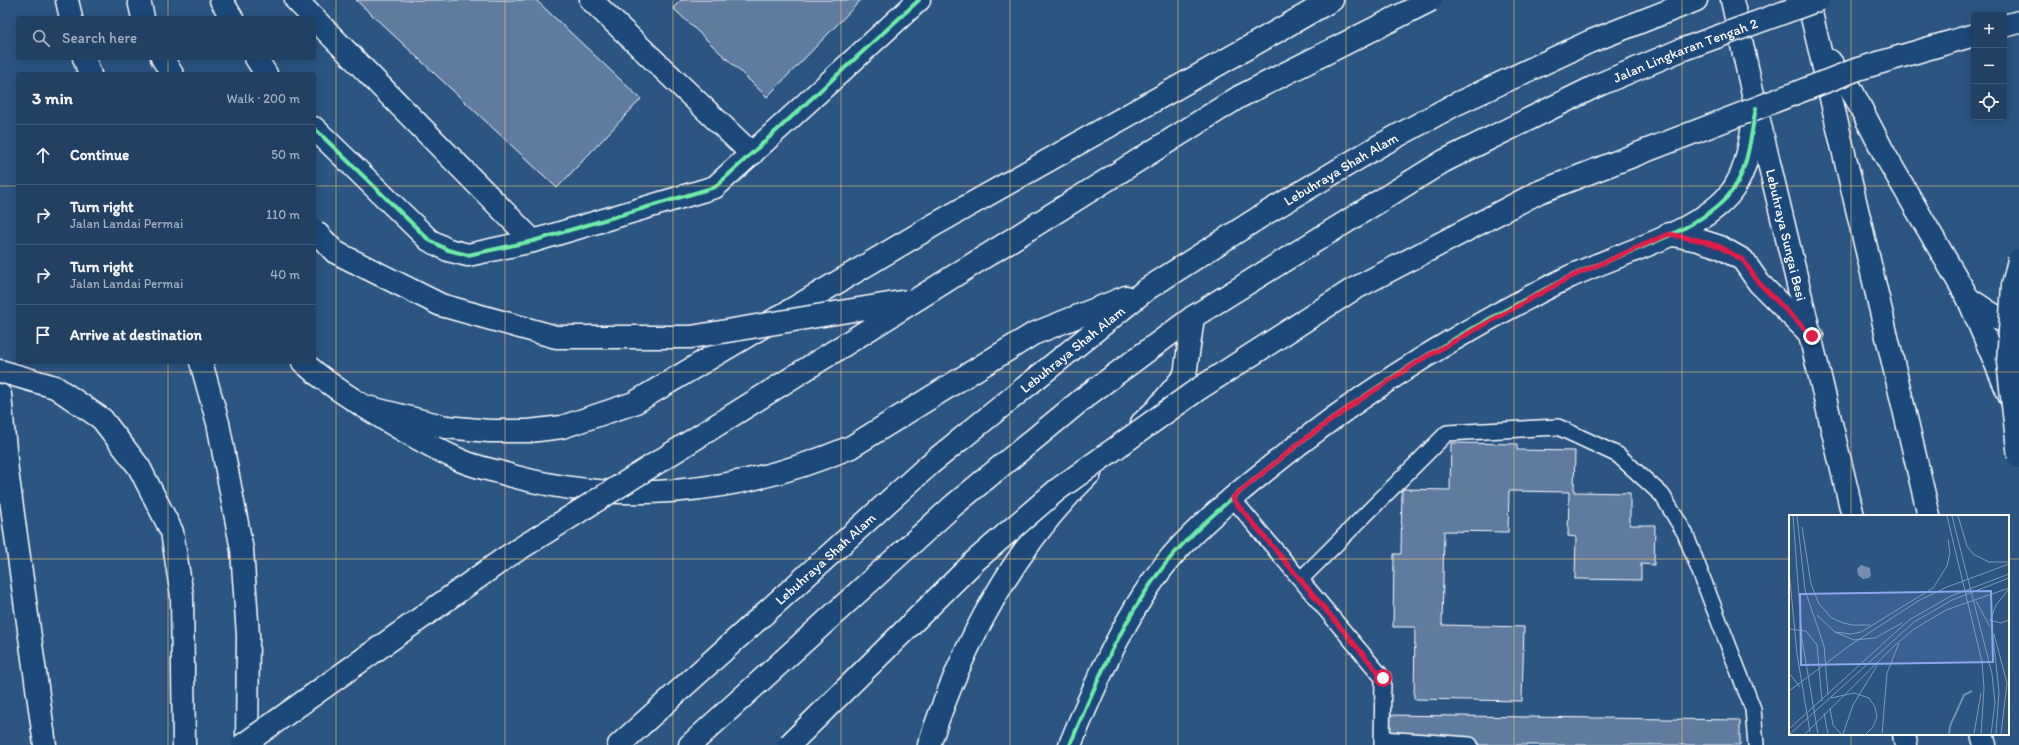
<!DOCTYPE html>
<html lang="en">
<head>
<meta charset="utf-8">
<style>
  body { margin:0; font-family:Itim,sans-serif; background:#294768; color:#f1f3f6 }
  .controls { position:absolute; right:12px; top:12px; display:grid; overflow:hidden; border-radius:4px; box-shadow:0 2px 10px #0003 }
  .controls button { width:36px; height:36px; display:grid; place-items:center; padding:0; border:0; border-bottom:1px solid #3e5977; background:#214062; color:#f1f3f6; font:20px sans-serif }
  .stop { position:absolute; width:12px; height:12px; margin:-9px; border:3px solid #e11d48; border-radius:50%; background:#fff }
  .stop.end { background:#e11d48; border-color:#fff; box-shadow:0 1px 4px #0008 }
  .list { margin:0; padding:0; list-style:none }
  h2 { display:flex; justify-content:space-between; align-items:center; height:52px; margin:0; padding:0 16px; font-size:17px }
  h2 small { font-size:13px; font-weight:400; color:#a2afbe }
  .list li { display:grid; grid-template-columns:26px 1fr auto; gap:12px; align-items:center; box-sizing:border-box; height:60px; padding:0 16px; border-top:1px solid #3e5977 }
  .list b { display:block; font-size:15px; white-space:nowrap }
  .list p { margin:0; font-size:13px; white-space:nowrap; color:#a2afbe }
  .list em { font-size:13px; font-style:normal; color:#a2afbe }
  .icon { flex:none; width:22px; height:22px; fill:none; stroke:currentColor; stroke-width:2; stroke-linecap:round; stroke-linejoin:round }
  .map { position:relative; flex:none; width:2019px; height:745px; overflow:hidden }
  .search { position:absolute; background:#214062; box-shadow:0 2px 10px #0003; left:16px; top:16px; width:300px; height:44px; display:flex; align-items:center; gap:10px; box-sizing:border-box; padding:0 14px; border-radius:4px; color:#a2afbe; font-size:15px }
  .panel { position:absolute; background:#214062; box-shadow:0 2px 10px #0003; left:16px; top:72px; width:300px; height:292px; border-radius:4px }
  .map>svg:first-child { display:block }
  .building { fill:#5e7c9f; stroke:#fff }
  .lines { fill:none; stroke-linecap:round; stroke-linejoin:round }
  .lane-casing { stroke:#fff; stroke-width:18 }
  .street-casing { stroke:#fff; stroke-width:25 }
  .highway-casing { stroke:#fff; stroke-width:25 }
  .lane { stroke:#1f4a7a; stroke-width:15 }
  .street { stroke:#1f4a7a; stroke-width:22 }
  .highway { stroke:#1f4a7a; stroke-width:22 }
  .highway-bridge-casing { stroke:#fff; stroke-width:25; stroke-linecap:butt }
  .highway-bridge { stroke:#1f4a7a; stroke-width:22 }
  .cycleway-casing { stroke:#1f4a7a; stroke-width:6 }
  .cycleway { stroke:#6deda7; stroke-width:4 }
  .route { stroke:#e11d48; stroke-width:5 }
  .grid { fill:none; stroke:#ffd166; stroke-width:1; stroke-opacity:0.55 }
  .labels { text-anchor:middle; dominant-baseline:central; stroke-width:3; stroke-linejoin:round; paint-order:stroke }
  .street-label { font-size:14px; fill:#fff; stroke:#1f4a7a }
  .inset-river { fill:none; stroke:#748fad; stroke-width:2 }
  .inset-road { fill:none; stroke:#8099b4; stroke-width:1 }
  .view { fill:#8ea6ec; fill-opacity:0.15; stroke:#8ea6ec; stroke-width:2 }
  .inset-edge { fill:none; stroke:#fff; stroke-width:2 }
</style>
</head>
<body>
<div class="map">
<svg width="2019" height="745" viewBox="0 0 2019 745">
  <rect width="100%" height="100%" fill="#2c5582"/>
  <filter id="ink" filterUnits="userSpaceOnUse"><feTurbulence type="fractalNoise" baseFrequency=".025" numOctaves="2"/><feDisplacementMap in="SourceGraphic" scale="8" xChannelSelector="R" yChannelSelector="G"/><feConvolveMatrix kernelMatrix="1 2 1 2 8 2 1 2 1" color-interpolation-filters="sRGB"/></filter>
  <g filter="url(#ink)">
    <g class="building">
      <path d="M356,0H536L641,99L557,188Z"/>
      <path d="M681,0H861L767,97L673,8Z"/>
      <path d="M1451,443L1517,444V450L1575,451L1574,492L1630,493V525H1655L1654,565L1641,564V580L1575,579L1576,537L1568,536L1569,492L1509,491L1508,532L1444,531L1442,625L1524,627L1522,701L1414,699L1415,627H1393L1394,554H1401L1402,489L1450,490Z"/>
      <path d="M1387,715L1740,720V745H1387Z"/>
    </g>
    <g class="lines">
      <g class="lane-casing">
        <g id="lane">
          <path d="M1232,498L1383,678L1382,745"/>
          <path d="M1301,579L1447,433L1558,427L1618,455L1662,495L1685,533L1753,709L1756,745"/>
          <path d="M1382,739L1470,745"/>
        </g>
      </g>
      <g class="street-casing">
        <g id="street">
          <path d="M221,0L232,18"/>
          <path d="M296,0L533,241"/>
          <path d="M591,0L752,154"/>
          <path d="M256,58L266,74"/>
          <path d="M314,128L429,240L448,250L468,255L533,241L715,187L919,0"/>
          <path d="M1669,234L1698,240L1720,247L1743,260L1759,283L1812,336"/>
          <path d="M1070,745C1096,682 1127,609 1172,556C1201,523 1236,494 1270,467C1359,394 1464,329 1567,278C1616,254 1692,236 1728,196C1749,172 1750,138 1756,108"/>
        </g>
      </g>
      <g class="highway-casing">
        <g id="highway">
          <path d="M67,0L71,18"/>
          <path d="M139,0L143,18"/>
          <path id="s1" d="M1732,0L1756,108L1853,516"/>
          <path d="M1808,0L1929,516"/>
          <path d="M2004,26L2019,22"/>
          <path d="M84,58L90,74"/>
          <path d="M162,58L172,74"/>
          <path d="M1830,61L1851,89L1885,155L1968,298L2010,397"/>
          <path d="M1969,299L2001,320L2019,326"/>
          <path d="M201,362L218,423L242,550L248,635L247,745"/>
          <path d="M303,362C327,384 357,402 384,419C409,434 435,449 462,461C473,466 487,469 499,472C615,508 740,494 851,447L1033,334L1126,297"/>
          <path d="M0,371L55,387L102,419L139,467L172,532L182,596L184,745"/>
          <path d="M0,395L7,471L45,745"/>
          <path d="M363,406L446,427L489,431H529L562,427L634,403L934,225L1332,0"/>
          <path d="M1142,423L1156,410L1185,375L1193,317"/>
          <path d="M1904,734L1906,745"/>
          <path d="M1982,734L1985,745"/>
          <path id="s2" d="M619,745L930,464L1147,289L1263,215L1377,147L1454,105L1589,42L1696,0"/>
          <path d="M690,745L954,505L1085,397L1193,317L1444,161L1598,85"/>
          <path d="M929,745C962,645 1014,547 1090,473"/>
        </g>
      </g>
      <use href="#lane" class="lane"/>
      <use href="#street" class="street"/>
      <use href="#highway" class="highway"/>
      <g class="highway-bridge-casing">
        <g id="highway-bridge">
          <path id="s3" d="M1598,85L1681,50L1818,0"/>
          <path d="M314,230L335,252L441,305L556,337H691L907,301"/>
          <path d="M2019,260L2013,285L2008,362L2019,457"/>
          <path d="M243,745L505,558L1239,97L1431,0"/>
          <path d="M789,745L976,560L1057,490L1197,390L1352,290L1539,192L1858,69L1974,35"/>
        </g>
      </g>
      <use href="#highway-bridge" class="highway-bridge"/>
      <g class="cycleway-casing">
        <g id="cycleway">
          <path d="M314,128L429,240L448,250L468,255L533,241L715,187L919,0"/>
          <path d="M1070,745C1096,682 1127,609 1172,556C1201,523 1236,494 1270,467C1359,394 1464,329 1567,278C1616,254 1692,236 1728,196C1749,172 1750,138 1756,108"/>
        </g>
      </g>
      <use href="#cycleway" class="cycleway"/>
    </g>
  </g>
  <g class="lines" filter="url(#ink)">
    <path class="route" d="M1383,678L1232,498L1302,441L1358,401L1424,358L1568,278L1669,234L1698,240L1720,247L1743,260L1759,283L1812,336"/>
  </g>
  <path class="grid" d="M168,0V18M336,0V745M505,0V745M673,0V745M841,0V745M1010,0V745M1178,0V745M1346,0V745M1514,0V745M1682,0V745M1851,0V516M168,58V74M0,186H18M314,186H2019M168,362V745M0,372H2019M0,559H1790M2008,559H2019M1851,734V745"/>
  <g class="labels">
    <g class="street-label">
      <text stroke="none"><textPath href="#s3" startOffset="94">Jalan Lingkaran Tengah 2</textPath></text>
      <text stroke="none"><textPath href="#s2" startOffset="926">Lebuhraya Shah Alam</textPath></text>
      <text stroke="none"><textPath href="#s1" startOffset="241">Lebuhraya Sungai Besi</textPath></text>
      <text stroke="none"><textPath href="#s2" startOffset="602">Lebuhraya Shah Alam</textPath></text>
      <text stroke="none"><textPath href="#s2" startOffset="278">Lebuhraya Shah Alam</textPath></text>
    </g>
  </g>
  <g transform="translate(1789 515)">
    <rect width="220" height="220" fill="#2c5582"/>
    <path d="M72,50L81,53L82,60L80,63L74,64L69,60L68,54Z" fill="#748fad"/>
    <path class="inset-river" d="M160,219L161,211L175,180L183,176"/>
    <path class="inset-road" d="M4,1L13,124L29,219M8,1L16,75L35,131L39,180M158,1L193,147L195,173L192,219M163,1L203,159L206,188L202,219M169,1L178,31L184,39L200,47H220M13,12L22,69L30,89L43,103L54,108L64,110H81M0,55L8,139L21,217M187,86L201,112M28,100L46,117L65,125L86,123L113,108M200,105L212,108L220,105M0,114L17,116L28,130L33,186M46,117L62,119L72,117L144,73L158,51L161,38L159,24M205,119L218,168L212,219M0,158L11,172M0,176L60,131L129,86L158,72L220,49M42,183L65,178L80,183L86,192L88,202L84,212L77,219M41,193L44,210L52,219M35,198L39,219M0,214L120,105L162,81L220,59M1,219L125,107L163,85L220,63M16,219L105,131L125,114L157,95L220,73M54,219L64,190L89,149M93,219L98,158L110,128M185,219L192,178M207,219L210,177L202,103L207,90L220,74"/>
    <path class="view" d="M202,76L204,147L12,150L11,79Z"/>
    <rect width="220" height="220" class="inset-edge"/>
  </g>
</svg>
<div class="controls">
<button>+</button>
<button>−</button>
<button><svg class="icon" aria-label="locate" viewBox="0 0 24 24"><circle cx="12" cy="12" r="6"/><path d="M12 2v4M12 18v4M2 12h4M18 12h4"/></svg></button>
</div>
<div class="stop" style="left:1383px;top:678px"></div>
<div class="stop end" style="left:1812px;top:336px"></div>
<div class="search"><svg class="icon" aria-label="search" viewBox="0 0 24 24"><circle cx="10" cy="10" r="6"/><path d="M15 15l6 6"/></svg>Search here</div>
<section class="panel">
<h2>3 min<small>Walk · 200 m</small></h2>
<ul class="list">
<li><svg class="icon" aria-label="ahead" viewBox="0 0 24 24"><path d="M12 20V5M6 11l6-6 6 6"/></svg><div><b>Continue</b></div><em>50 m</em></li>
<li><svg class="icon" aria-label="right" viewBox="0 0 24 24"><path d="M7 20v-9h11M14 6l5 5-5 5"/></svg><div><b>Turn right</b><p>Jalan Landai Permai</p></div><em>110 m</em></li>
<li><svg class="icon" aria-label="right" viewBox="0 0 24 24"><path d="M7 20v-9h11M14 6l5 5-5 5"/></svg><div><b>Turn right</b><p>Jalan Landai Permai</p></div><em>40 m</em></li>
<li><svg class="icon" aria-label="arrive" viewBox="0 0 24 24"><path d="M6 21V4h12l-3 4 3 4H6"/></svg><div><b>Arrive at destination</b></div></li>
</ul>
</section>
</div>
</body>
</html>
